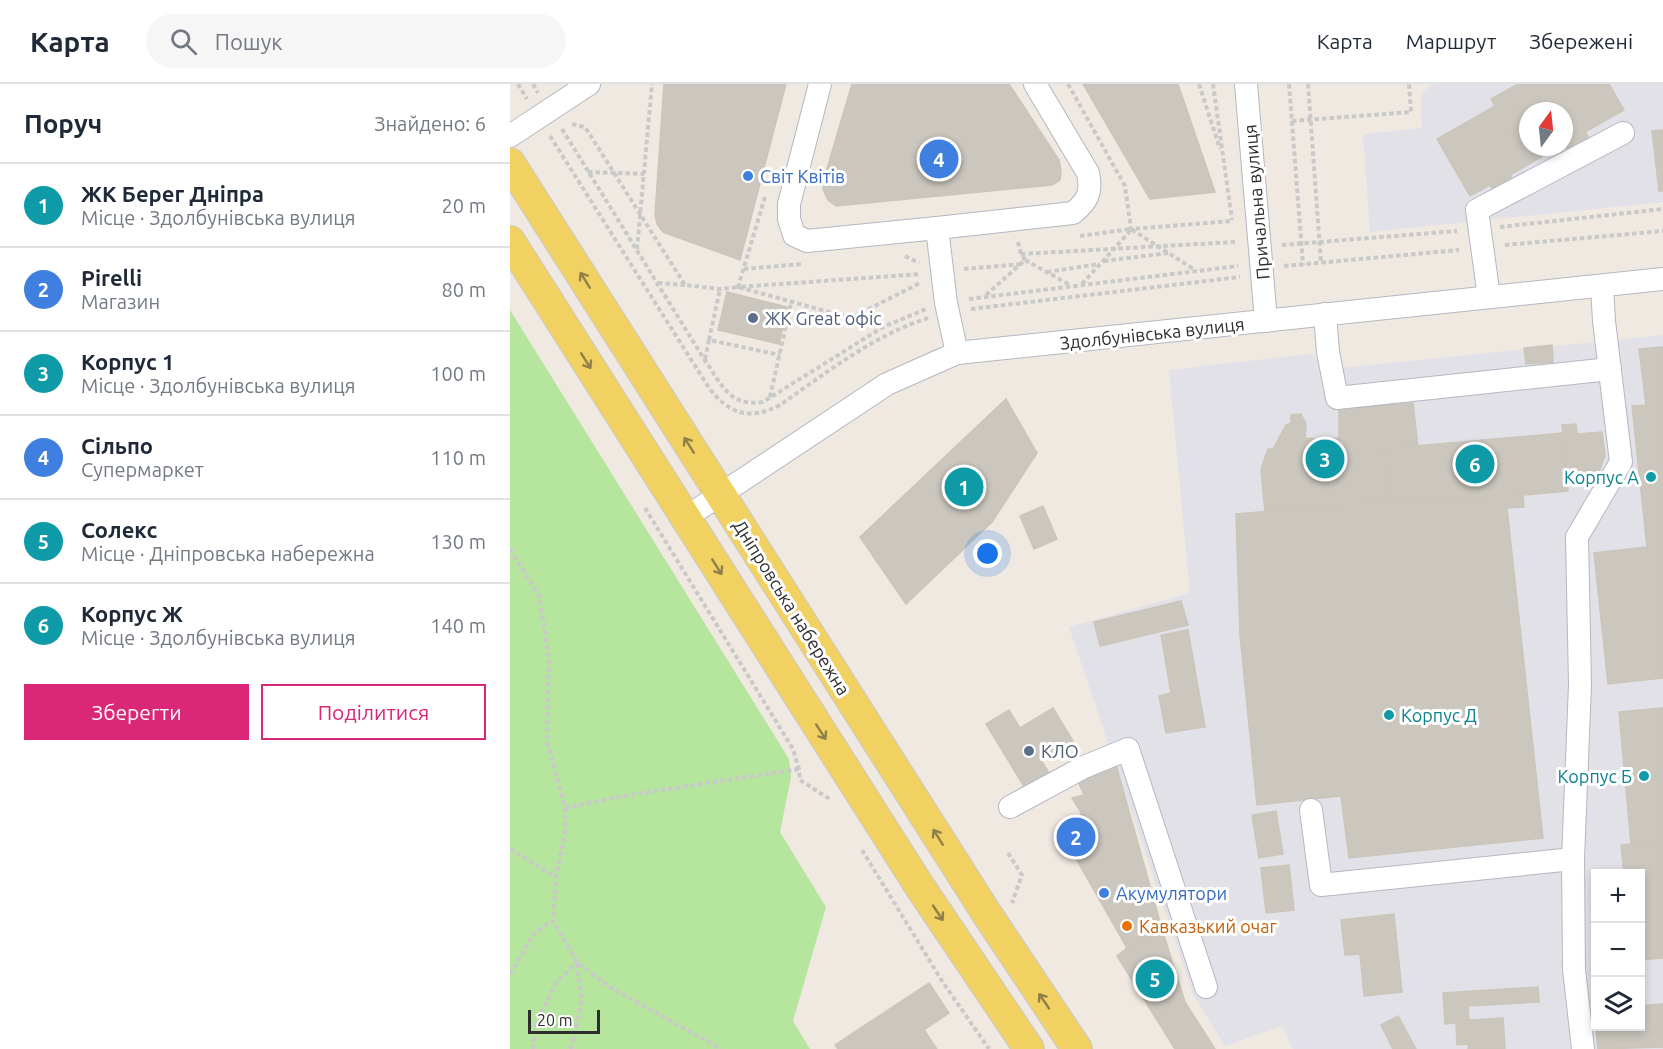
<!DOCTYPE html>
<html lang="uk">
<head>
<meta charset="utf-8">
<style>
  body { margin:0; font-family:Ubuntu,sans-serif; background:#f6f6f7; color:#1f2937 }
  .controls { position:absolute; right:18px; bottom:18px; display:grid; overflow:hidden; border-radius:0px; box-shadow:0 3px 9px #0003 }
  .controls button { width:54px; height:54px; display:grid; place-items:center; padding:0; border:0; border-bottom:2px solid #e0e1e3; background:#fff; color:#1f2937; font:30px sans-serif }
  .compass { position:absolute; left:1009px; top:18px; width:54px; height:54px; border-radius:50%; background:#fff; box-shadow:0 3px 9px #0003; rotate:15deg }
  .scale { position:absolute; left:18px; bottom:15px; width:72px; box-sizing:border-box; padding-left:6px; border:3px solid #2e2e2e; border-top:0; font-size:16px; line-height:21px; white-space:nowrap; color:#2e2e2e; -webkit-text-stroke:4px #fff; paint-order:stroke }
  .you { position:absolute; left:478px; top:470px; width:21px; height:21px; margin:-15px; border:4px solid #fff; border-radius:50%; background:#1a73e8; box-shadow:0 0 0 9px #1a73e833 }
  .badge { display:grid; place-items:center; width:39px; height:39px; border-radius:50%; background:#db2777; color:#fff; font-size:20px; font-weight:700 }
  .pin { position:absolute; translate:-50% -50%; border:3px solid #fff; box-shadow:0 2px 6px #0006 }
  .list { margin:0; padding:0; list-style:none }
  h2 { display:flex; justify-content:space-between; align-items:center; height:78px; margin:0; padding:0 24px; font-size:26px }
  h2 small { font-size:20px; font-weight:400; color:#747a83 }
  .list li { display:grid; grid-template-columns:39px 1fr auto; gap:18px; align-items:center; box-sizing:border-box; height:84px; padding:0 24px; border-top:2px solid #e0e1e3 }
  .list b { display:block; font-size:22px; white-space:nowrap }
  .list p { margin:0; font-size:20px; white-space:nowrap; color:#747a83 }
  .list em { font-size:20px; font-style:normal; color:#747a83 }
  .actions { display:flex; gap:12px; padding:18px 24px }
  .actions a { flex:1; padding:14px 0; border:2px solid #db2777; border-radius:0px; text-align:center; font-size:21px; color:#db2777 }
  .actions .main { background:#db2777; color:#fff }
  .icon { flex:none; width:33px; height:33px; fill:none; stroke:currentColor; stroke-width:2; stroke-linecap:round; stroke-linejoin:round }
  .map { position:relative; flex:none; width:1153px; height:965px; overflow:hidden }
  header { display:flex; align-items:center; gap:36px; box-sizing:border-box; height:84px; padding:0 30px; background:#fff; border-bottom:2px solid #e0e1e3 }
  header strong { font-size:28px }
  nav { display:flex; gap:33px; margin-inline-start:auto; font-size:21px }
  .search { width:420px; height:54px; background:#f6f6f7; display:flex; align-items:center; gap:15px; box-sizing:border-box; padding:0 21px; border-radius:33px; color:#747a83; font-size:22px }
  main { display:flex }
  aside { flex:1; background:#fff }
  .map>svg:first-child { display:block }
  .industrial { fill:#e3e1e8; fill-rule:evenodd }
  .green { fill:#b6e59e }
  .building { fill:#cbc7bf; stroke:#cbc5ba; stroke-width:1.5 }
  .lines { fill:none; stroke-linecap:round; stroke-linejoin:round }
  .minor-casing { stroke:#b4b7c1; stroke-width:24 }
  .major-casing { stroke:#c9c9c9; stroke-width:32 }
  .path { stroke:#c9c9c9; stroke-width:4; stroke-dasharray:4.5 3; stroke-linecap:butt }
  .minor { stroke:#fff; stroke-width:22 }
  .major { stroke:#f2d163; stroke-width:30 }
  .oneway { stroke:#908048 }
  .shop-dot { fill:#3f7fe0; stroke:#fff; stroke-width:2 }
  .service-dot { fill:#5c6f8a; stroke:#fff; stroke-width:2 }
  .culture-dot { fill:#0f9aa8; stroke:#fff; stroke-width:2 }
  .food-dot { fill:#e8710a; stroke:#fff; stroke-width:2 }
  .labels { text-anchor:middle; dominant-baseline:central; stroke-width:6; stroke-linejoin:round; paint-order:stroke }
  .shop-label { font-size:18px; fill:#366cbe; stroke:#fff; text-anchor:start }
  .street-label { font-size:18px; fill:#2e2e2e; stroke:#fff }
  .service-label { font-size:18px; fill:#4e5e75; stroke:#fff; text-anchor:start }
  .culture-label { font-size:18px; fill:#0d838f; stroke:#fff; text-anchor:end }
  .food-label { font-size:18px; fill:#c56008; stroke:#fff; text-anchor:start }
</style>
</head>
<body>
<header>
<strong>Карта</strong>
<div class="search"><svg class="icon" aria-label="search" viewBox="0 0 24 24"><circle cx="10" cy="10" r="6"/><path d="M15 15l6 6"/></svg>Пошук</div>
<nav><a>Карта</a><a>Маршрут</a><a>Збережені</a></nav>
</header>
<main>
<aside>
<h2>Поруч<small>Знайдено: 6</small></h2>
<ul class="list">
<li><span class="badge" style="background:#0f9aa8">1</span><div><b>ЖК Берег Дніпра</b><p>Місце · Здолбунівська вулиця</p></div><em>20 m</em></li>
<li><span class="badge" style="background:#3f7fe0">2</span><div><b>Pirelli</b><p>Магазин</p></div><em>80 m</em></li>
<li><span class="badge" style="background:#0f9aa8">3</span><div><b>Корпус 1</b><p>Місце · Здолбунівська вулиця</p></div><em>100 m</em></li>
<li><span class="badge" style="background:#3f7fe0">4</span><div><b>Сільпо</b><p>Супермаркет</p></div><em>110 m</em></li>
<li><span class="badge" style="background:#0f9aa8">5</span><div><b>Солекс</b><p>Місце · Дніпровська набережна</p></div><em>130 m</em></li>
<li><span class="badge" style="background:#0f9aa8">6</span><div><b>Корпус Ж</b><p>Місце · Здолбунівська вулиця</p></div><em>140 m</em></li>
</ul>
<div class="actions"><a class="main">Зберегти</a><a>Поділитися</a></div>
</aside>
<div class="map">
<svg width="1153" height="965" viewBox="0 0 1153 965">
  <rect width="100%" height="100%" fill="#efe9e1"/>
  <g class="industrial">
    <path d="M924,0H1153V118L860,148L853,50L912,44L911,10ZM1018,27H1054V63H1018Z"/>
    <path d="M1153,251V965H783L772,942L715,962L683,910L559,543L680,509L659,286L800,270L809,277L811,286ZM1086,790H1130V942H1086Z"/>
  </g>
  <path class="green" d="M0,226L279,675L281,693L270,748L316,823L283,937L300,965H0Z"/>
  <g class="building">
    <path d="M154,0H276L230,176L153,148L147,140L145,131Z"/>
    <path d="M342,0H499L549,76L551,87L550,96L542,101L326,122L318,116L313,105L314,95Z"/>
    <path d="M573,0H668L705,108L640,115Z"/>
    <path d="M1008,0H1099L1114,26L1075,48L1080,56L1059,68L1054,59V27H1018V63H1048L1000,91L1002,95L983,106L980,101L960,112L927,55L985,22L981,15Z"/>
    <path d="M1153,46V107H1149L1142,47Z"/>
    <path d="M217,208L277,223L269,260L208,246Z"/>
    <path d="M1042,261L1043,278L1016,280L1014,264Z"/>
    <path d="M1153,263V594L1098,600L1084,469L1137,463L1122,322L1136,321L1129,265Z"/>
    <path d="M496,315L527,369L482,438L396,520L350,453Z"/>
    <path d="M903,319L908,363L873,365L879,417L755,428L751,385L758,365H763L776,341L781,339V331L791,330L796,340L795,354L818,356L829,354V325Z"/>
    <path d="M1066,340L1067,350L1092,348L1095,371L1088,391L1058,395L1052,341Z"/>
    <path d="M1052,349L1058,407L1013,411L879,417L873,365Z"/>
    <path d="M1013,411L1014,423L997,424L1033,754L839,774L831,712L747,721L730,551L726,430L879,417Z"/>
    <path d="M533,422L547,455L524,465L510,432Z"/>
    <path d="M671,517L678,541L590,562L584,538Z"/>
    <path d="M678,546L695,643L656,649L649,612L661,609L651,551Z"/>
    <path d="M543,624L563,657L531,676L542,694L518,709L476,640L499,626L510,644Z"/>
    <path d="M1153,624V757L1121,760L1109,628Z"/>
    <path d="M605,677L652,845L617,864L548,743L572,730L562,714L574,711L567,695Z"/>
    <path d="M766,727L773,770L749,774L742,731Z"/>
    <path d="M1153,757V874L1130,876V790H1114L1111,761Z"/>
    <path d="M779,781L784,826L756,829L751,784Z"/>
    <path d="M884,830L892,908L854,912L850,870L835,871L831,836Z"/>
    <path d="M652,845L675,918L705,965H665L607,872L617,864Z"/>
    <path d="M419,899L439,929L414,946L427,965H328L325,961Z"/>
    <path d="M1028,903L1029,918L958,922L959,936L993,934L995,965H958V960L947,961L946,939L935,940L933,909Z"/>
    <path d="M1153,920V963L1088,965L1086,942H1130V922Z"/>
    <path d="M888,932L906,965H883L871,941Z"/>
  </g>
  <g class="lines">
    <g class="minor-casing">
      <g id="minor">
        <path d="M310,0L279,120V135L284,151L297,157L427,144L436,219L447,269"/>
        <path d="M736,0L756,237"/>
        <path d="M0,52L79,0"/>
        <path d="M427,144L563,129C578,117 582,108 578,89L525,0"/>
        <path d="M979,213L967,126L1113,49"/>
        <path d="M815,230L818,268L827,314L1100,285"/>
        <path d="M175,434L377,300L447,269L1153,195"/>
        <path d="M500,723L574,683L618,665L696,903"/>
        <path d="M801,726L811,801L1063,775"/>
        <path d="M1073,965L1064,885L1063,775L1070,601L1067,453L1111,378L1094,237L1092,202"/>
      </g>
    </g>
    <g class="major-casing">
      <g id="major">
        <path d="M0,79L477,830L567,965"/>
        <path d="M0,157L410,803L519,965"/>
      </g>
    </g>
    <g class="path">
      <path d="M8,0L17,15"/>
      <path d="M23,0L28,9"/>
      <path d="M558,0L615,102L621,145L722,137"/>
      <path d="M689,0L710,65"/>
      <path d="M703,0L722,136"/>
      <path d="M779,0L793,181"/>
      <path d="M798,0L811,179"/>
      <path d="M782,37L901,28L899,0"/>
      <path d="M62,40L75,43L175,201L210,205L228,203L341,234L410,199"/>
      <path d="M52,45L194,275C212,300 218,323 253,318L373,243L416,225"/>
      <path d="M40,52L199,304C219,330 240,337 270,321C316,289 364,251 418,234"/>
      <path d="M78,88L134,90"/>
      <path d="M255,113L228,203L411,190"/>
      <path d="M990,143L1153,125"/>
      <path d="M570,152L621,145L685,186"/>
      <path d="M508,158L511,170L515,176"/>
      <path d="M772,161L947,147"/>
      <path d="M995,161L1153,147"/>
      <path d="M127,165L142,0"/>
      <path d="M511,170L725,158"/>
      <path d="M395,172L409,179"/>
      <path d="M594,177L658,169"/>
      <path d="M774,182L949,166"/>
      <path d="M234,185L291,180"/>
      <path d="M454,185L512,180"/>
      <path d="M537,188L589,180"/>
      <path d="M148,199L175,201"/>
      <path d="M572,200L621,146"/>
      <path d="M476,211L515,176L560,201"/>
      <path d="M459,215L728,182"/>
      <path d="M461,225L730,193"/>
      <path d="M199,256L210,205"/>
      <path d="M195,275L199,256L270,271"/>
      <path d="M260,313L281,219"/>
      <path d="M135,424L283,665L289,685L290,696L321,716"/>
      <path d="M0,465L29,511L39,575L37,657L55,724V748L46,793L43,837L67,878L98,902L211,965"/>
      <path d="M55,724L113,712L289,685"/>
      <path d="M0,765L46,793"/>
      <path d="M352,766L432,897L479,965"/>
      <path d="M498,769L512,791L502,819"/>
      <path d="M0,890L25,848L43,837"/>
      <path d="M23,965L26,940L46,899L67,878"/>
      <path d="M61,965L72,916L67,879"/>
    </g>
    <use href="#minor" class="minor"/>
    <use href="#major" class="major"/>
  </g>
  <defs><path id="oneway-shaft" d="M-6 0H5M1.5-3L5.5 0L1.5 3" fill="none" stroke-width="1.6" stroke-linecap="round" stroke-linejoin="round" transform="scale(1.5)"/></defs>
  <g class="oneway">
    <use href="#oneway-shaft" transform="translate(75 196) rotate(-122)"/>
    <use href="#oneway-shaft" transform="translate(76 277) rotate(58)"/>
    <use href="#oneway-shaft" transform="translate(179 361) rotate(-122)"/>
    <use href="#oneway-shaft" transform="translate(207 483) rotate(58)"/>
    <use href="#oneway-shaft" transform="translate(311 648) rotate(57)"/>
    <use href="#oneway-shaft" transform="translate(428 753) rotate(-122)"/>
    <use href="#oneway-shaft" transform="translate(428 829) rotate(56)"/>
    <use href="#oneway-shaft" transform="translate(534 917) rotate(-124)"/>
  </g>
  <g class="shop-dot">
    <circle cx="238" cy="92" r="6"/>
    <circle cx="594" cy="809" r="6"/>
  </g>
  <g class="service-dot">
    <circle cx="243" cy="234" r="6"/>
    <circle cx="519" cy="667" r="6"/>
  </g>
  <g class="culture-dot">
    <circle cx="1141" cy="393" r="6"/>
    <circle cx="879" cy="631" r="6"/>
    <circle cx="1134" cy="692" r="6"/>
  </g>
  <circle class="food-dot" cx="617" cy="842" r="6"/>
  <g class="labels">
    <g class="shop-label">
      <text x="250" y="92">Світ Квітів</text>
      <text x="606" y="809">Акумулятори</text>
    </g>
    <g class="street-label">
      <text transform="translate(746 118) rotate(-95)">Причальна вулиця</text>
      <text transform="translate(642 249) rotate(-6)">Здолбунівська вулиця</text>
      <text transform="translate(282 523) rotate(58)">Дніпровська набережна</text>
    </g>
    <g class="service-label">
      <text x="255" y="234">ЖК Great офіс</text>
      <text x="531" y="667">КЛО</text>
    </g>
    <g class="culture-label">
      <text x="1129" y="393">Корпус А</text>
      <text x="891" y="631" text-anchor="start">Корпус Д</text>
      <text x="1122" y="692">Корпус Б</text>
    </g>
    <g class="food-label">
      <text x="629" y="842">Кавказький очаг</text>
    </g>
  </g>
</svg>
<div class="controls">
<button>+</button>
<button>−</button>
<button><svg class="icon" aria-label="layers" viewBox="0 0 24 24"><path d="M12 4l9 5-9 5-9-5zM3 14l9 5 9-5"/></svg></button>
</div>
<svg class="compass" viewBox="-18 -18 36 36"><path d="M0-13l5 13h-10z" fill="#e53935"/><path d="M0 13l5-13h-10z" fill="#747a83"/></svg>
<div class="scale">20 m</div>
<div class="you"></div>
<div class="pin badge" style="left:454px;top:403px;background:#0f9aa8">1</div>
<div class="pin badge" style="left:566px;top:753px;background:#3f7fe0">2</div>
<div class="pin badge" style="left:815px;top:375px;background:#0f9aa8">3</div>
<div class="pin badge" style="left:429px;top:75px;background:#3f7fe0">4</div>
<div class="pin badge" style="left:645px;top:895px;background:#0f9aa8">5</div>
<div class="pin badge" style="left:965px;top:380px;background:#0f9aa8">6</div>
</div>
</main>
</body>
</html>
